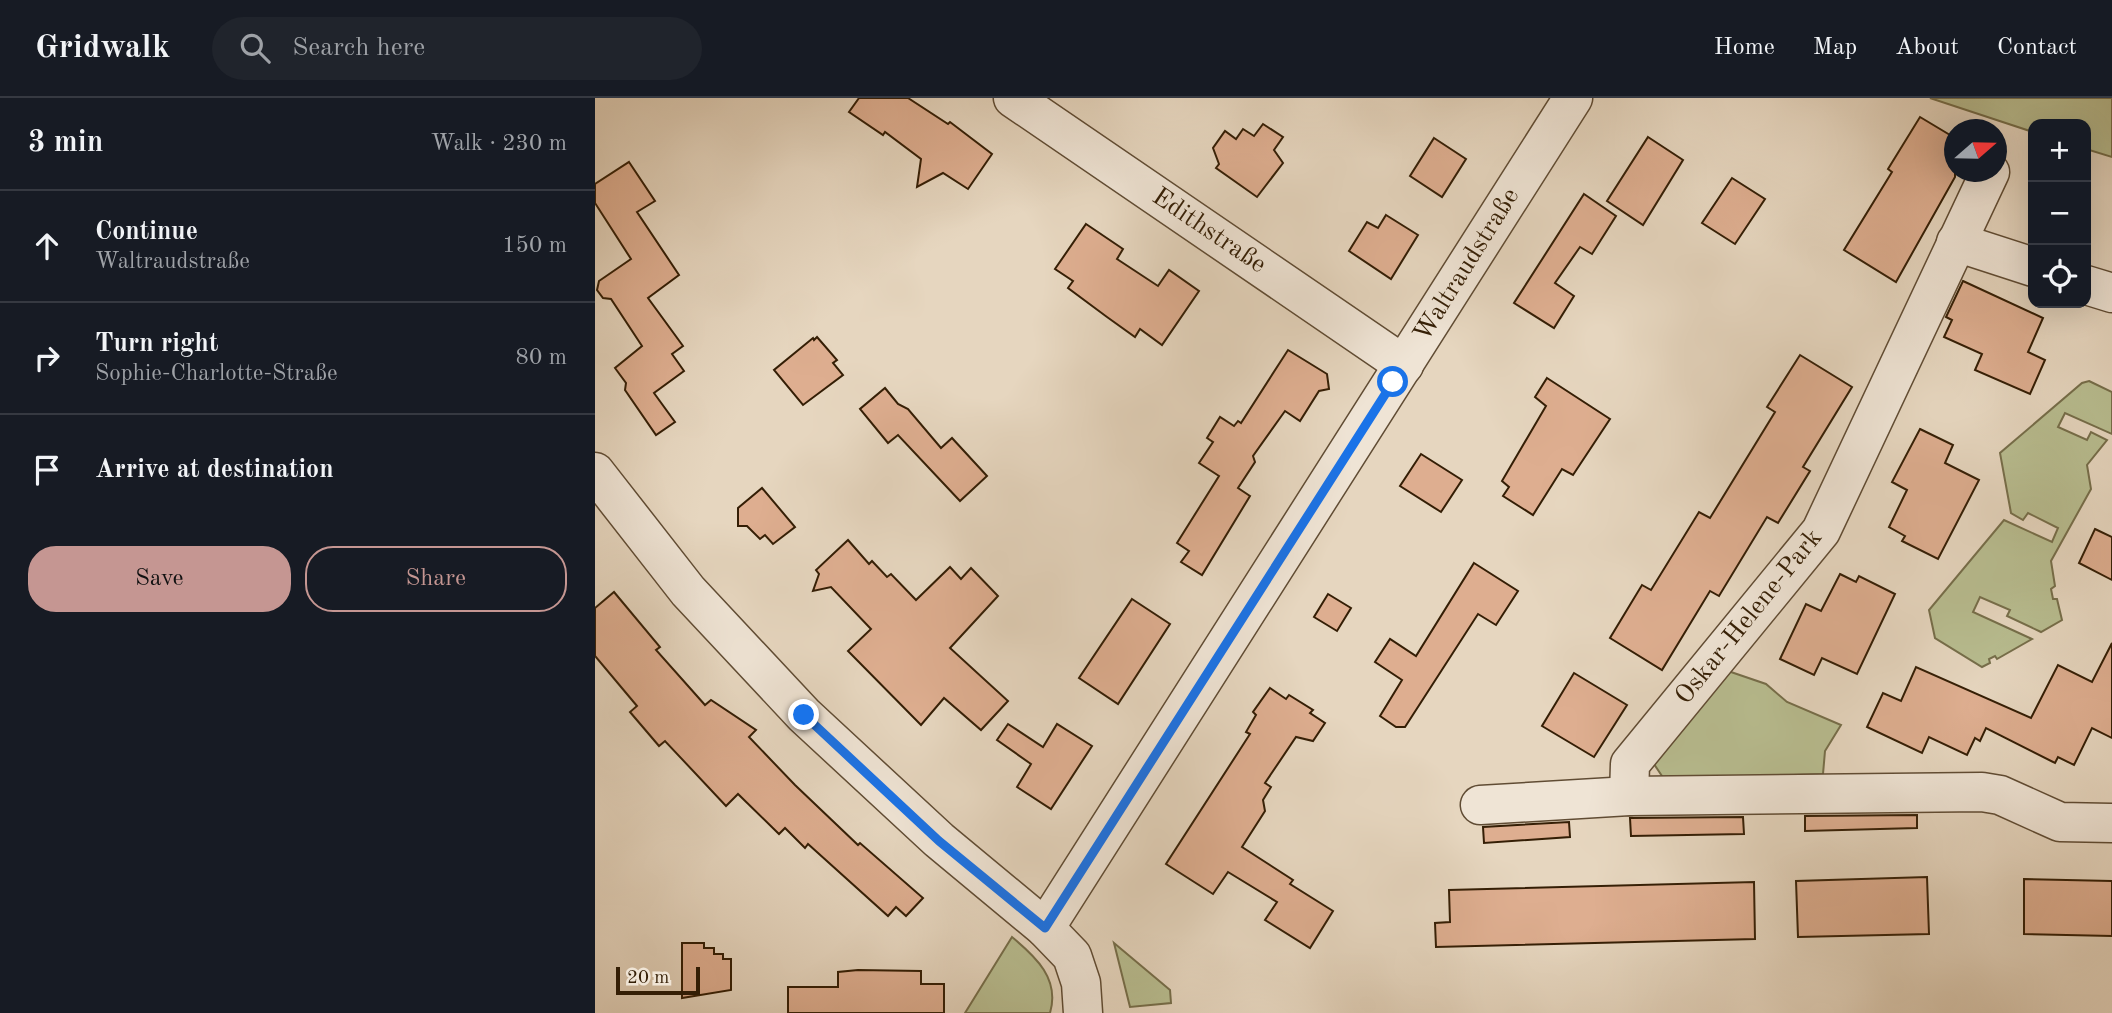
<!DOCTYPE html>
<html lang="en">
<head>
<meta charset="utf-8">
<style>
  body { margin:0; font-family:"Old Standard TT",serif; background:#20242c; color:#f1f3f6 }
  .controls { position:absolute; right:21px; top:21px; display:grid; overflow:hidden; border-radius:14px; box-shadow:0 7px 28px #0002 }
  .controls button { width:63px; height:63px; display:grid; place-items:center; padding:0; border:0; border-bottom:2px solid #363941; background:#171b24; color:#f1f3f6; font:35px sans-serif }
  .compass { position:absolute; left:1349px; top:21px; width:63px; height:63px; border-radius:50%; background:#171b24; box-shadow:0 7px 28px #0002; rotate:70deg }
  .scale { position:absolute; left:21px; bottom:18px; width:84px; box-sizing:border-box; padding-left:7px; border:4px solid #341e05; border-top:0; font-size:19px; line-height:24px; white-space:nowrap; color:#341e05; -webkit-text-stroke:5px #efe4d5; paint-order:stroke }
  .stop { position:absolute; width:21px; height:21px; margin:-16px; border:5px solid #1a73e8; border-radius:50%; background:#fff }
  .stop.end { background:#1a73e8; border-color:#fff; box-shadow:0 2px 7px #0008 }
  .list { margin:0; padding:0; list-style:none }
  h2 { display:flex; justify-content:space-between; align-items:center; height:91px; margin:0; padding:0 28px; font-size:30px }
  h2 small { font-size:23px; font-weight:400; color:#9ea1a6 }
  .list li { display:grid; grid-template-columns:46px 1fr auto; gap:21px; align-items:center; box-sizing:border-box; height:112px; padding:0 28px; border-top:2px solid #363941 }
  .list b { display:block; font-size:26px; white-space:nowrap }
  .list p { margin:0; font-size:23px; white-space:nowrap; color:#9ea1a6 }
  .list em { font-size:23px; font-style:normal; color:#9ea1a6 }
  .actions { display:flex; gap:14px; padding:21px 28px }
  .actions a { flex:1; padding:16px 0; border:2px solid #c59692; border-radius:28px; text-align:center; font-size:24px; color:#c59692 }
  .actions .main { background:#c59692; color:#111 }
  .icon { flex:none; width:38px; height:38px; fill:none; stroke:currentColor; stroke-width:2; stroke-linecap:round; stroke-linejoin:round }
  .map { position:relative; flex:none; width:1517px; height:915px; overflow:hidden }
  header { display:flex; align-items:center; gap:42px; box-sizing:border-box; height:98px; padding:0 35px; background:#171b24; border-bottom:2px solid #363941 }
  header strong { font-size:33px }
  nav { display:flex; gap:38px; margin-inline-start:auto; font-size:24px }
  .search { width:490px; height:63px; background:#20242c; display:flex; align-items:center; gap:18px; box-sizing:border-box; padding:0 24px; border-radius:38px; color:#9ea1a6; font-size:26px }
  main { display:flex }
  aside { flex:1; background:#171b24 }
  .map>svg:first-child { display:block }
  .green { fill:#b8bd90; stroke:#766e4a; stroke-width:2 }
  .building { fill:#deae90; stroke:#341e05; stroke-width:2 }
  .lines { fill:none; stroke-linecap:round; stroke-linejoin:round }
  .minor-casing { stroke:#604c34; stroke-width:41 }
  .minor { stroke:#efe4d5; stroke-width:38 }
  .route { stroke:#1a73e8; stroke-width:9 }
  .labels { text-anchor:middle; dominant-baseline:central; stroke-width:6; stroke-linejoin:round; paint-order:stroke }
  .street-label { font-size:26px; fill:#341e05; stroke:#efe4d5 }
</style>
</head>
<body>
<header>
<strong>Gridwalk</strong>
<div class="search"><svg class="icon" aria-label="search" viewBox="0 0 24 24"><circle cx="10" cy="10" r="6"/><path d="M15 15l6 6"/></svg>Search here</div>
<nav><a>Home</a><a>Map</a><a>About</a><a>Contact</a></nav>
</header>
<main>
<aside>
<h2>3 min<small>Walk · 230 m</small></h2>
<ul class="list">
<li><svg class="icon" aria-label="ahead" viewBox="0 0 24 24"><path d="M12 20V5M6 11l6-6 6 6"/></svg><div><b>Continue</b><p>Waltraudstraße</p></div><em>150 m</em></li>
<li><svg class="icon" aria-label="right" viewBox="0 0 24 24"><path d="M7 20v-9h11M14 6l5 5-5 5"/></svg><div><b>Turn right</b><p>Sophie-Charlotte-Straße</p></div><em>80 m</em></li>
<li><svg class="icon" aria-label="arrive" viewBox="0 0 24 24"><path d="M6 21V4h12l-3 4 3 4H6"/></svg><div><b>Arrive at destination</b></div></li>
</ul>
<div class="actions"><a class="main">Save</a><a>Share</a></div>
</aside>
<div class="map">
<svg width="1517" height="915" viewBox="0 0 1517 915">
  <rect width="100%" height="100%" fill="#e6d6bf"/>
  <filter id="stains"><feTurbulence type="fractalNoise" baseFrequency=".00286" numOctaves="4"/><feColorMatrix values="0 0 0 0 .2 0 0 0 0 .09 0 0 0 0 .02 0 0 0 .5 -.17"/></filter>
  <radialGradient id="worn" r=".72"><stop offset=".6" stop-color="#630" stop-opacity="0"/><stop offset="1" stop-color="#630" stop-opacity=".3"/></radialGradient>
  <g class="green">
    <path d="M1335,0H1517V59L1491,51V26H1438V34Z"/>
    <path d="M1494,283L1517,294V336L1470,315L1463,329L1492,342L1496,334L1512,342L1492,367L1496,391L1456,463L1460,488L1456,491L1458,501H1462L1467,522L1446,534L1412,518L1415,512L1385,499L1378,514L1437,541L1402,561L1400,558L1394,561L1395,565L1387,569L1340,540L1334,512L1409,422L1457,444L1463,430L1433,415L1428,422L1416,415L1405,355L1487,285Z"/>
    <path d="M1133,573L1171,586L1192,604L1246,627L1230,653L1228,676L1069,681L1059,666Z"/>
    <path d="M417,839C441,859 465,881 455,915H370Z"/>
    <path d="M519,845L575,892L576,905L535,909Z"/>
  </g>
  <g class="building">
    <path d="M264,0H313L353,26L355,24L397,56L373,91L348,75L322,89L326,61L290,34L288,37L254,14Z"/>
    <path d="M1325,19L1360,40V79L1301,184L1249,152L1297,74L1293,71Z"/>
    <path d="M668,26L688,39L679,52L688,65L662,99L621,70L624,66L618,50L630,33L641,41L648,31L659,38Z"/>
    <path d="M1053,39L1088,62L1048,127L1012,103Z"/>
    <path d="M839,40L871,61L847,99L815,78Z"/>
    <path d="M34,64L60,103L42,114L84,177L53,200L88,248L77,256L89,273L59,295L80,324L61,337L30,292L31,285L20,270L47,248L16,201L8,200L2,192L4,183L36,161L0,105V86Z"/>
    <path d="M1137,80L1170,101L1140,146L1107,125Z"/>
    <path d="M989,96L1021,118L997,156L985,149L960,185L979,198L959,230L919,205Z"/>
    <path d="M791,117L823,137L796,181L754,153L772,124L783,130Z"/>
    <path d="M491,126L528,151L522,161L563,188L574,172L604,193L567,247L545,231L540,239L512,219L473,190L478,183L460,171Z"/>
    <path d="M1368,183L1448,220L1433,254L1450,262L1435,296L1380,272L1387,256L1349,239L1357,222L1351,219Z"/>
    <path d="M222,239L242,262L238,265L248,277L208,307L179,272L218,240L219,242Z"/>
    <path d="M693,252L732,276L734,291L724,293L705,323L690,313L658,358L660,364L643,390L655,398L607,477L586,464L594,453L582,445L624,378L604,365L618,344L612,340L625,319L639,328L643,323L646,325Z"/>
    <path d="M1205,257L1257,289L1208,369L1215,373L1183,425L1172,419L1124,498L1115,493L1067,572L1015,540L1047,487L1056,492L1104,414L1115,420L1180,314L1172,309Z"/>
    <path d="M952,280L1015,321L978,377L967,371L938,417L908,398L914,389L907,383L951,308L940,299Z"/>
    <path d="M290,290L303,306L313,311L346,350L357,340L392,378L365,403L303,337L293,345L265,311Z"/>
    <path d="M1325,331L1358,347L1350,365L1384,382L1343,461L1307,443L1310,438L1294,429L1312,392L1297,384Z"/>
    <path d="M826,356L867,382L846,414L805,388Z"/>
    <path d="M167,390L200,429L178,446L170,437L165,441L152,428H143V410Z"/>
    <path d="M1500,431L1517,439V482L1484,465Z"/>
    <path d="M253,442L274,466L277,463L292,479L296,476L321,502L355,469L366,481L376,470L403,498L355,550L413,603L386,632L349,600L326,627L253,553L276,531L236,489L218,493L224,476L221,472Z"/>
    <path d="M879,465L923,493L901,527L883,516L810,629H801L785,618L807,582L780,564L795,541L821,558Z"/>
    <path d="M1245,476L1261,484L1264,478L1300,496L1262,576L1227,560L1219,577L1185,561L1211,506L1226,513Z"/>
    <path d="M19,494L65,549L61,552L110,607L116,602L161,632L154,639L200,687L263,747L265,745L328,800L311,818L301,809L293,818L213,746L210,750L190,730L184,736L143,696L131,708L70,643L64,648L35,614L42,608L0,558V510Z"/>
    <path d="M733,496L756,510L742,533L719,519Z"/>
    <path d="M537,501L575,526L523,606L484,580Z"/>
    <path d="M1517,545V640L1497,630L1479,667L1463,659L1460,665L1391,630L1385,643L1380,640L1372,657L1334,639L1327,655L1272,629L1288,595L1306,603L1321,569L1436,620L1463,567L1497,584Z"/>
    <path d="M979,575L1032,607L999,659L947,628Z"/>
    <path d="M675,590L691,601L694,597L718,612L715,615L730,625L718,643L701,639L670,685L676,689L668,702L670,713L647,749L698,782L695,786L738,813L715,850L670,822L682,804L633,774L618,796L571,766L655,636L651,634L661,617L658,614Z"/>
    <path d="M413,626L448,649L462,626L497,648L456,711L422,689L436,666L402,642Z"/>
    <path d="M1322,717V730L1210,733V718Z"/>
    <path d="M1148,719L1149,736L1036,738L1035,720Z"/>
    <path d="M974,724L975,739L889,745L888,729Z"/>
    <path d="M1332,779L1334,836L1203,839L1201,783Z"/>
    <path d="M1429,781L1517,783V838L1429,836Z"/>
    <path d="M1159,784L1160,841L841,849L840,825L855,824L854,792Z"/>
    <path d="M87,845H109V850H119V856H128V861H136V892L87,900Z"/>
    <path d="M263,872L326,873V886H349V915H193V889H243V874Z"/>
  </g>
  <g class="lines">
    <g class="minor-casing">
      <g id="minor">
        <path d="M418,0L809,267"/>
        <path d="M1361,144L1438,169"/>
        <path d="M1491,187L1517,195"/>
        <path d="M0,374L93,493L209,617L344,742L450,830L477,858L486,885L488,915"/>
        <path d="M1034,698L1035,666L1226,433L1395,74"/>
        <path d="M885,707L1034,698L1387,694L1405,697L1465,724L1517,725"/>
        <path d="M450,830L978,0"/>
      </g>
    </g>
    <use href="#minor" class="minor"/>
  </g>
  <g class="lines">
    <path class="route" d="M209,617L344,743L450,830L798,284"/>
  </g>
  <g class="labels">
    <g class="street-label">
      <text transform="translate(614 133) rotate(34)">Edithstraße</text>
      <text transform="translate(872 167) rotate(-58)">Waltraudstraße</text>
      <text transform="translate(1154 519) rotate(-51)">Oskar-Helene-Park</text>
    </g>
  </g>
  <rect width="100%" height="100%" filter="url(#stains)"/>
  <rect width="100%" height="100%" fill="url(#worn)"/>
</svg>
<div class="controls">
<button>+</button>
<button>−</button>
<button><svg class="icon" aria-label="locate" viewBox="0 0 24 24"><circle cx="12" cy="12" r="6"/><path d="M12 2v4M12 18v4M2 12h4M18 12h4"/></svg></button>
</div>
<svg class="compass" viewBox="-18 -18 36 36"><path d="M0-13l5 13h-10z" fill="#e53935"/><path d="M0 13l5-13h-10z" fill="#9ea1a6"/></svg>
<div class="scale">20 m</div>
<div class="stop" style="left:798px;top:284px"></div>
<div class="stop end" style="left:209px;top:617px"></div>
</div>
</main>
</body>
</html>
